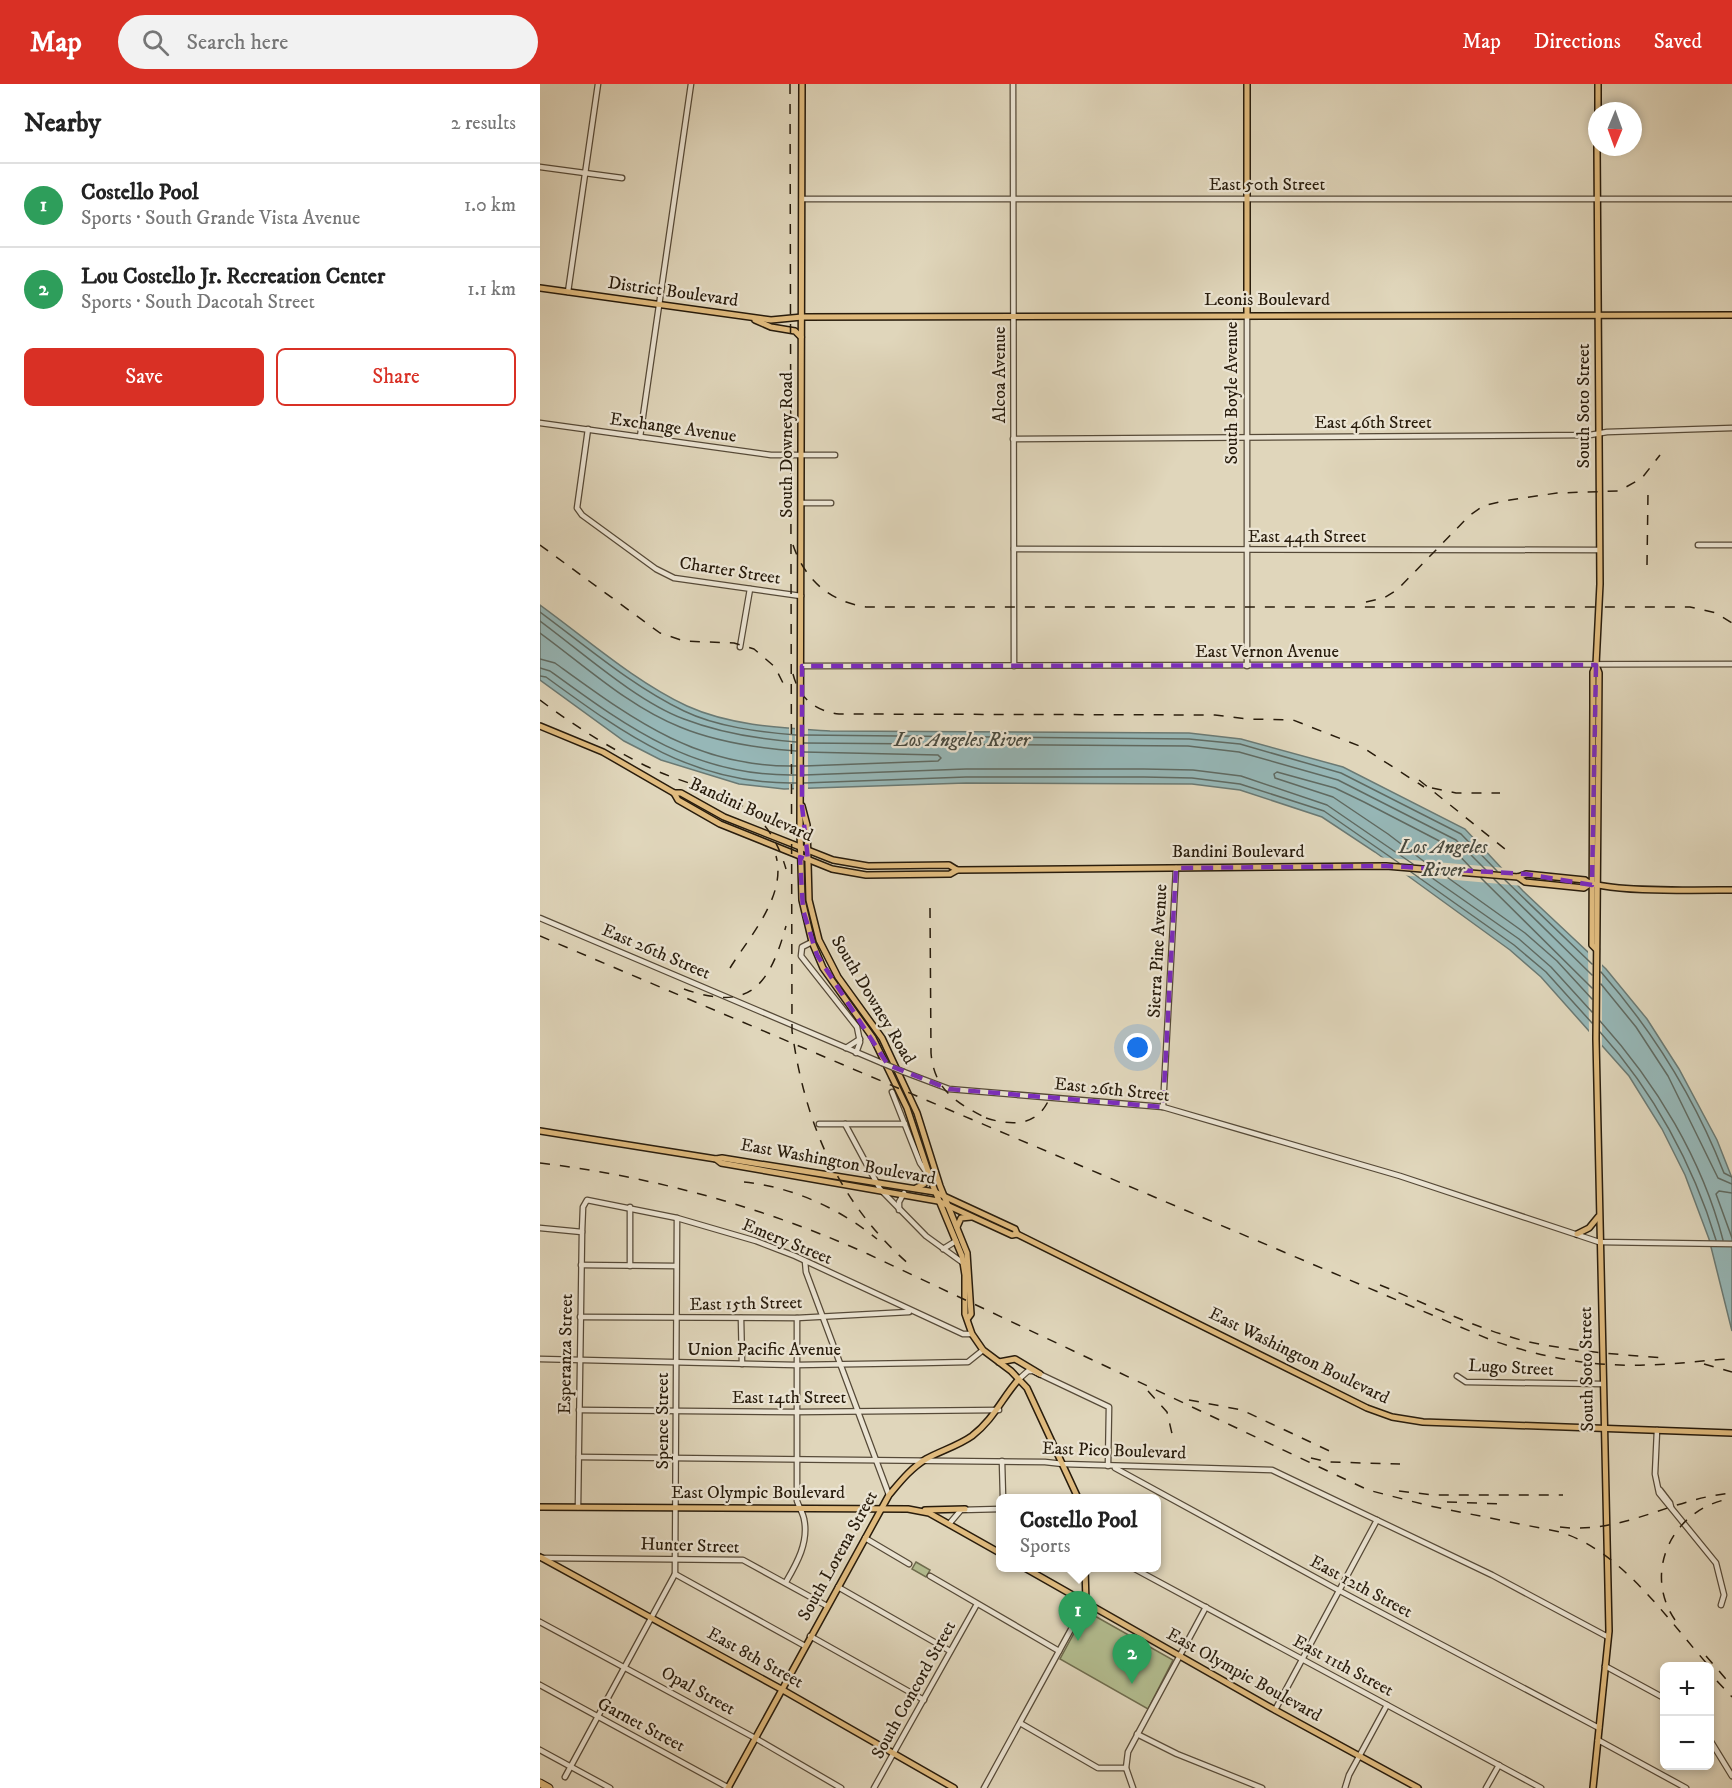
<!DOCTYPE html>
<html lang="en">
<head>
<meta charset="utf-8">
<style>
  body { margin:0; font-family:"IM FELL DW Pica",serif; background:#f2f2f2; color:#222 }
  .controls { position:absolute; right:18px; bottom:18px; display:grid; overflow:hidden; border-radius:9px; box-shadow:0 3px 9px #0003 }
  .controls button { width:54px; height:54px; display:grid; place-items:center; padding:0; border:0; border-bottom:2px solid #e0e0e0; background:#fff; color:#222; font:30px sans-serif }
  .compass { position:absolute; left:1048px; top:18px; width:54px; height:54px; border-radius:50%; background:#fff; box-shadow:0 3px 9px #0003; rotate:181deg }
  .you { position:absolute; left:598px; top:964px; width:21px; height:21px; margin:-15px; border:4px solid #fff; border-radius:50%; background:#1a73e8; box-shadow:0 0 0 9px #1a73e833 }
  .badge { display:grid; place-items:center; width:39px; height:39px; border-radius:50%; background:#d93025; color:#fff; font-size:20px; font-weight:700 }
  .pin { position:absolute; translate:-50% -50px; filter:drop-shadow(0 2px 3px #0008) }
  .pin::after { content:''; position:absolute; top:32px; width:21px; height:18px; background:inherit; clip-path:polygon(0 0,100% 0,50% 100%) }
  .popup { position:absolute; left:456px; top:1410px; width:165px; height:78px; box-sizing:border-box; display:grid; place-content:center; border-radius:9px; background:#fff; filter:drop-shadow(0 2px 4px #0005); font-size:20px; white-space:nowrap; color:#767676 }
  .popup b { font-size:22px; color:#222 }
  .popup::after { content:''; position:absolute; left:50%; top:100%; margin-left:-12px; border:12px solid transparent; border-top-color:#fff }
  .list { margin:0; padding:0; list-style:none }
  h2 { display:flex; justify-content:space-between; align-items:center; height:78px; margin:0; padding:0 24px; font-size:26px }
  h2 small { font-size:20px; font-weight:400; color:#767676 }
  .list li { display:grid; grid-template-columns:39px 1fr auto; gap:18px; align-items:center; box-sizing:border-box; height:84px; padding:0 24px; border-top:2px solid #e0e0e0 }
  .list b { display:block; font-size:22px; white-space:nowrap }
  .list p { margin:0; font-size:20px; white-space:nowrap; color:#767676 }
  .list em { font-size:20px; font-style:normal; color:#767676 }
  .actions { display:flex; gap:12px; padding:18px 24px }
  .actions a { flex:1; padding:14px 0; border:2px solid #d93025; border-radius:9px; text-align:center; font-size:21px; color:#d93025 }
  .actions .main { background:#d93025; color:#fff }
  .icon { flex:none; width:33px; height:33px; fill:none; stroke:currentColor; stroke-width:2; stroke-linecap:round; stroke-linejoin:round }
  .map { position:relative; flex:none; width:1192px; height:1704px; overflow:hidden }
  header { display:flex; align-items:center; gap:36px; box-sizing:border-box; height:84px; padding:0 30px; background:#d93025; color:#fff }
  header strong { font-size:28px }
  nav { display:flex; gap:33px; margin-inline-start:auto; font-size:21px }
  .search { width:420px; height:54px; background:#f2f2f2; display:flex; align-items:center; gap:15px; box-sizing:border-box; padding:0 21px; border-radius:33px; color:#767676; font-size:22px }
  main { display:flex }
  aside { flex:1; background:#fff }
  .map>svg:first-child { display:block }
  .green { fill:#b3bd90; stroke:#6e6c4e; stroke-width:1.5 }
  .water { fill:#96b7b7; stroke:#6a7973; stroke-width:1.5 }
  .pier { fill:#e0d6bb }
  .lines { fill:none; stroke-linecap:round; stroke-linejoin:round }
  .shore { stroke:#5f6a62; stroke-width:1.5 }
  .minor-casing { stroke:#564a38; stroke-width:7 }
  .major-casing { stroke:#281c0c; stroke-width:8 }
  .highway-casing { stroke:#281c0c; stroke-width:9 }
  .minor { stroke:#ebe4d3; stroke-width:4.5 }
  .major { stroke:#e0bb7e; stroke-width:5 }
  .highway { stroke:#e0bb7e; stroke-width:7 }
  .rail { stroke:#281c0c; stroke-width:1.5; stroke-dasharray:10 10; stroke-linecap:butt }
  .minor-bridge-casing { stroke:#564a38; stroke-width:7; stroke-linecap:butt }
  .minor-bridge { stroke:#ebe4d3; stroke-width:4.5 }
  .marked { fill:none; stroke:#7b2cbf; stroke-width:4.5; stroke-dasharray:12 8; stroke-linejoin:round }
  .labels { text-anchor:middle; dominant-baseline:central; stroke-width:4.5; stroke-linejoin:round; paint-order:stroke }
  .street-label { font-size:18px; fill:#281c0c; stroke:#ebe4d3 }
  .water-label { font-size:20px; font-style:italic; fill:#494a3f; stroke:#ebe4d3 }
</style>
</head>
<body>
<header>
<strong>Map</strong>
<div class="search"><svg class="icon" aria-label="search" viewBox="0 0 24 24"><circle cx="10" cy="10" r="6"/><path d="M15 15l6 6"/></svg>Search here</div>
<nav><a>Map</a><a>Directions</a><a>Saved</a></nav>
</header>
<main>
<aside>
<h2>Nearby<small>2 results</small></h2>
<ul class="list">
<li><span class="badge" style="background:#2e9e5b">1</span><div><b>Costello Pool</b><p>Sports · South Grande Vista Avenue</p></div><em>1.0 km</em></li>
<li><span class="badge" style="background:#2e9e5b">2</span><div><b>Lou Costello Jr. Recreation Center</b><p>Sports · South Dacotah Street</p></div><em>1.1 km</em></li>
</ul>
<div class="actions"><a class="main">Save</a><a>Share</a></div>
</aside>
<div class="map">
<svg width="1192" height="1704" viewBox="0 0 1192 1704">
  <rect width="100%" height="100%" fill="#e0d6bb"/>
  <filter id="stains"><feTurbulence type="fractalNoise" baseFrequency=".00333" numOctaves="4"/><feColorMatrix values="0 0 0 0 .2 0 0 0 0 .09 0 0 0 0 .02 0 0 0 .5 -.17"/></filter>
  <radialGradient id="worn" r=".72"><stop offset=".6" stop-color="#630" stop-opacity="0"/><stop offset="1" stop-color="#630" stop-opacity=".3"/></radialGradient>
  <g class="green">
    <path d="M376,1478L390,1486L386,1493L372,1485Z"/>
    <path d="M546,1527L633,1576L608,1625L520,1575Z"/>
  </g>
  <path class="water" d="M0,521C47,555 94,597 147,622C191,642 243,644 290,647L649,649L701,655L803,683L925,745L983,807L1066,885L1107,935L1139,985L1177,1056L1192,1094V1247L1169,1155L1145,1091L1122,1045L1089,992L1001,893L970,866L835,768L782,733L700,706L652,700L426,699L244,705L199,700L121,676L84,657L0,596Z"/>
  <g class="pier">
    <rect x="249" y="641" width="3" height="67"/>
    <path d="M255,642L268,643V707L254,708Z"/>
    <path d="M837,773L966,784L983,802L860,791Z"/>
    <path d="M1048,865L1062,878V964L1049,949Z"/>
  </g>
  <g class="lines">
    <g class="shore">
      <path d="M0,528C46,562 92,602 144,627C177,643 220,648 256,651"/>
      <path d="M0,537C42,568 96,617 144,635C180,649 218,655 256,658"/>
      <path d="M0,549C44,581 89,623 140,643C176,658 217,664 256,667"/>
      <path d="M0,575L15,579C91,634 156,684 256,682"/>
      <path d="M0,584L10,587C87,643 154,693 256,691"/>
      <path d="M0,592L6,593C84,650 153,701 256,699"/>
      <path d="M264,651L649,655L700,660L801,689L921,750L957,787"/>
      <path d="M264,659L648,662L699,668L798,696L916,756L946,786"/>
      <path d="M264,682L398,677L401,674L398,671L264,668"/>
      <path d="M264,691L426,685H604L653,686L701,692L787,721L873,780"/>
      <path d="M264,699L426,693H604L652,694L700,700L784,727L859,779"/>
      <path d="M890,782L848,750L793,713L735,694L734,690L737,688L795,704L824,718L911,763L932,785"/>
      <path d="M871,788L974,861L1006,888L1052,939"/>
      <path d="M885,789L979,855L1011,883L1052,928"/>
      <path d="M904,791L985,849L1017,877L1052,915"/>
      <path d="M941,794L1052,904"/>
      <path d="M954,795L1052,891"/>
      <path d="M965,796L1052,880"/>
      <path d="M1061,888C1113,947 1155,1015 1184,1089L1192,1093"/>
      <path d="M1061,900L1096,943L1128,992L1178,1094L1192,1100"/>
      <path d="M1060,937C1116,999 1162,1075 1183,1156"/>
      <path d="M1060,948C1113,1007 1153,1080 1176,1156"/>
      <path d="M1192,1109L1179,1107L1176,1110L1192,1154"/>
    </g>
    <g class="minor-casing">
      <g id="minor">
        <path d="M473,0L474,582"/>
        <path d="M0,83L82,94"/>
        <path d="M262,115H1192"/>
        <path d="M28,208L58,0"/>
        <path d="M0,339L231,371H295"/>
        <path d="M48,345L37,424L42,431L116,485L134,494L261,512"/>
        <path d="M100,353L151,0"/>
        <path d="M473,355L1050,351L1067,348L1192,344"/>
        <path d="M262,419H291"/>
        <path d="M1158,461H1192"/>
        <path d="M474,465L1059,466"/>
        <path d="M200,563L210,505"/>
        <path d="M262,582L1192,580"/>
        <path d="M707,582V231"/>
        <path d="M0,834L342,979"/>
        <path d="M272,858L262,863L261,872L317,943L320,958L316,969"/>
        <path d="M306,964L320,955"/>
        <path d="M364,988L409,1005L623,1023L860,1092L1059,1158L1192,1160"/>
        <path d="M352,1008L380,1079L387,1089"/>
        <path d="M623,1023L636,784"/>
        <path d="M279,1040H365"/>
        <path d="M305,1040L340,1105L386,1152L426,1181"/>
        <path d="M359,1126V1118L364,1109"/>
        <path d="M0,1144L42,1148"/>
        <path d="M403,1165L416,1157"/>
        <path d="M265,1177L266,1188L349,1411"/>
        <path d="M41,1181L136,1182"/>
        <path d="M90,1182V1123"/>
        <path d="M40,1233L257,1234L369,1228"/>
        <path d="M201,1234L202,1280"/>
        <path d="M0,1275L256,1281L381,1279L428,1278L443,1266"/>
        <path d="M917,1292L926,1298L1062,1300"/>
        <path d="M479,1295L488,1287H493L569,1323L568,1382"/>
        <path d="M39,1326L256,1328L459,1326"/>
        <path d="M1117,1346L1115,1390L1119,1409L1176,1479L1184,1511L1181,1521"/>
        <path d="M39,1373L505,1378L523,1380L732,1386L952,1491L1068,1553"/>
        <path d="M462,1377L463,1414"/>
        <path d="M575,1384L800,1507L1059,1644"/>
        <path d="M1120,1406L1130,1419L1131,1423"/>
        <path d="M38,1423L42,1148L43,1123L47,1116L137,1134L216,1157L255,1172L423,1250H432"/>
        <path d="M409,1440L421,1426L460,1425"/>
        <path d="M325,1454L369,1480"/>
        <path d="M2,1474L203,1476L287,1522"/>
        <path d="M593,1484L1001,1704"/>
        <path d="M135,1490L265,1562"/>
        <path d="M390,1492L519,1567"/>
        <path d="M246,1498C257,1479 269,1458 264,1435C263,1429 259,1423 257,1417V1234"/>
        <path d="M298,1503L410,1567"/>
        <path d="M0,1538L215,1654L301,1704"/>
        <path d="M270,1552L384,1616"/>
        <path d="M1065,1582L1124,1614"/>
        <path d="M0,1601L189,1704"/>
        <path d="M735,1626L837,1436"/>
        <path d="M480,1639L558,1684H586"/>
        <path d="M597,1650L637,1670L722,1704"/>
        <path d="M1058,1656L1146,1704"/>
        <path d="M1170,1656L1192,1692"/>
        <path d="M0,1666L70,1704"/>
        <path d="M25,1693L135,1490L137,1134"/>
        <path d="M334,1704L437,1520"/>
        <path d="M444,1704L546,1518"/>
        <path d="M593,1704L586,1684L588,1668L666,1523"/>
        <path d="M805,1704L809,1691L847,1621"/>
        <path d="M946,1704L959,1681"/>
      </g>
    </g>
    <g class="major-casing">
      <g id="major">
        <path d="M262,0L260,748L262,816L272,858L283,884L333,954L367,1024L393,1102L422,1172L425,1191V1230L432,1250L443,1266L471,1287L487,1304L538,1414"/>
        <path d="M707,0V231"/>
        <path d="M1058,27V0"/>
        <path d="M0,204L231,236L262,233L1192,231"/>
        <path d="M215,236L231,243L255,247L261,253"/>
        <path d="M0,642L63,668L134,709H141L184,733L293,776L328,782L409,781L417,786L846,782L978,793L986,790L1045,796C1059,809 1167,806 1192,806"/>
        <path d="M134,709L138,716L180,740L292,785L326,791L410,790L417,786"/>
        <path d="M262,722L267,741L269,816L279,856L298,893L342,954L377,1029L400,1102L427,1169L431,1230L428,1234"/>
        <path d="M978,793L985,798L1044,804L1050,800"/>
        <path d="M1056,865L1052,861L1053,623V588L1056,581"/>
        <path d="M0,1047L176,1075L181,1079L398,1117L472,1151L477,1150L827,1324L852,1333L883,1338L1192,1349"/>
        <path d="M176,1075L182,1074L395,1108L475,1145L477,1150"/>
        <path d="M376,1104L384,1100L389,1091"/>
        <path d="M417,1143L421,1134L431,1133"/>
        <path d="M1037,1150L1049,1144L1058,1133"/>
        <path d="M459,1278L475,1275L500,1290"/>
        <path d="M0,1423L368,1425L389,1429L460,1469"/>
        <path d="M385,1426L425,1425"/>
        <path d="M0,1473L241,1605L414,1704"/>
        <path d="M485,1484L735,1626L878,1704"/>
        <path d="M545,1484L546,1518"/>
        <path d="M188,1704L349,1411C360,1398 371,1384 386,1375C400,1367 418,1362 432,1352C454,1335 462,1314 479,1295"/>
        <path d="M1053,1704L1069,1547L1056,955L1059,589L1056,581L1060,500L1057,63"/>
      </g>
    </g>
    <g class="highway-casing">
      <path id="highway" d="M0,1699L9,1704"/>
    </g>
    <use href="#minor" class="minor"/>
    <use href="#major" class="major"/>
    <use href="#highway" class="highway"/>
    <g class="rail">
      <path d="M250,0L252,947C265,1039 298,1119 370,1181"/>
      <path d="M0,461L120,549L144,557L194,559L214,565L235,583L247,607"/>
      <path d="M253,461C265,496 290,518 327,523H1150L1176,529L1192,539"/>
      <path d="M1107,481L1108,408"/>
      <path d="M826,518L844,514L857,506L929,432L943,422L963,417L1017,409L1079,407L1102,394L1120,371"/>
      <path d="M253,590C259,614 275,627 299,630L675,631L707,635L753,636L822,663L884,703"/>
      <path d="M0,616C33,641 68,663 106,682C168,712 223,706 246,785"/>
      <path d="M879,696L970,769"/>
      <path d="M892,704L916,709H960"/>
      <path d="M390,824L391,969C394,1005 415,1018 444,1033"/>
      <path d="M0,852L951,1256C1000,1273 1053,1283 1105,1281C1134,1281 1163,1276 1192,1275"/>
      <path d="M190,884C209,853 247,812 236,772"/>
      <path d="M144,905C209,928 229,903 246,842"/>
      <path d="M446,1034C472,1042 498,1043 510,1013"/>
      <path d="M0,1079C115,1093 223,1123 328,1170L828,1406L890,1422L1020,1448C1082,1467 1127,1535 1169,1582"/>
      <path d="M204,1098C252,1103 299,1124 337,1155"/>
      <path d="M840,1201C887,1220 933,1243 981,1256C1027,1267 1075,1270 1123,1274"/>
      <path d="M1164,1280L1192,1288"/>
      <path d="M608,1307L627,1328L633,1354"/>
      <path d="M649,1316L702,1326L798,1371"/>
      <path d="M771,1374L789,1378L860,1380"/>
      <path d="M859,1407L893,1411H1023"/>
      <path d="M907,1418L961,1420"/>
      <path d="M1020,1443C1082,1451 1132,1414 1192,1409"/>
      <path d="M1135,1536C1103,1489 1131,1429 1184,1416"/>
      <path d="M1166,1572L1192,1602"/>
      <path d="M1177,1597L1192,1613"/>
    </g>
    <g class="minor-bridge-casing">
      <path id="minor-bridge" d="M342,979L364,988"/>
    </g>
    <use href="#minor-bridge" class="minor-bridge"/>
  </g>
  <path class="marked" d="M1056,581L1052,801L986,790L846,782L636,784L623,1023L409,1005L348,981L277,871L263,826L260,773L268,776L262,722V582Z"/>
  <g class="labels">
    <g class="street-label">
      <text x="727" y="101">East 50th Street</text>
      <text transform="translate(133 208) rotate(8)">District Boulevard</text>
      <text x="727" y="216">Leonis Boulevard</text>
      <text transform="translate(460 291) rotate(-90)">Alcoa Avenue</text>
      <text transform="translate(692 309) rotate(-90)">South Boyle Avenue</text>
      <text transform="translate(1044 322) rotate(-90)">South Soto Street</text>
      <text x="833" y="339">East 46th Street</text>
      <text transform="translate(133 344) rotate(8)">Exchange Avenue</text>
      <text transform="translate(247 361) rotate(-90)">South Downey Road</text>
      <text x="767" y="453">East 44th Street</text>
      <text transform="translate(190 487) rotate(9)">Charter Street</text>
      <text x="727" y="568">East Vernon Avenue</text>
      <text transform="translate(211 726) rotate(24)">Bandini Boulevard</text>
      <text x="698" y="768">Bandini Boulevard</text>
      <text transform="translate(618 867) rotate(-87)">Sierra Pine Avenue</text>
      <text transform="translate(116 868) rotate(23)">East 26th Street</text>
      <text transform="translate(333 916) rotate(59)">South Downey Road</text>
      <text transform="translate(572 1006) rotate(6)">East 26th Street</text>
      <text transform="translate(298 1078) rotate(10)">East Washington Boulevard</text>
      <text transform="translate(247 1158) rotate(22)">Emery Street</text>
      <text transform="translate(206 1220) rotate(-1)">East 15th Street</text>
      <text x="224" y="1266">Union Pacific Avenue</text>
      <text transform="translate(26 1270) rotate(-89)">Esperanza Street</text>
      <text transform="translate(759 1272) rotate(26)">East Washington Boulevard</text>
      <text transform="translate(971 1284) rotate(3)">Lugo Street</text>
      <text transform="translate(1047 1285) rotate(-91)">South Soto Street</text>
      <text x="249" y="1314">East 14th Street</text>
      <text transform="translate(123 1337) rotate(-90)">Spence Street</text>
      <text transform="translate(574 1367) rotate(2)">East Pico Boulevard</text>
      <text x="218" y="1409">East Olympic Boulevard</text>
      <text transform="translate(150 1462) rotate(2)">Hunter Street</text>
      <text transform="translate(298 1472) rotate(-61)">South Lorena Street</text>
      <text transform="translate(821 1503) rotate(28)">East 12th Street</text>
      <text transform="translate(215 1574) rotate(29)">East 8th Street</text>
      <text transform="translate(803 1582) rotate(28)">East 11th Street</text>
      <text transform="translate(704 1591) rotate(29)">East Olympic Boulevard</text>
      <text transform="translate(374 1606) rotate(-61)">South Concord Street</text>
      <text transform="translate(158 1607) rotate(29)">Opal Street</text>
      <text transform="translate(101 1641) rotate(28)">Garnet Street</text>
    </g>
    <g class="water-label">
      <text x="422" y="656">Los Angeles River</text>
      <text x="903" y="763">Los Angeles<tspan x="903" dy="23">River</tspan></text>
    </g>
  </g>
  <rect width="100%" height="100%" filter="url(#stains)"/>
  <rect width="100%" height="100%" fill="url(#worn)"/>
</svg>
<div class="controls">
<button>+</button>
<button>−</button>
</div>
<svg class="compass" viewBox="-18 -18 36 36"><path d="M0-13l5 13h-10z" fill="#e53935"/><path d="M0 13l5-13h-10z" fill="#767676"/></svg>
<div class="you"></div>
<div class="pin badge" style="left:538px;top:1557px;background:#2e9e5b">1</div>
<div class="popup"><b>Costello Pool</b>Sports</div>
<div class="pin badge" style="left:592px;top:1600px;background:#2e9e5b">2</div>
</div>
</main>
</body>
</html>
